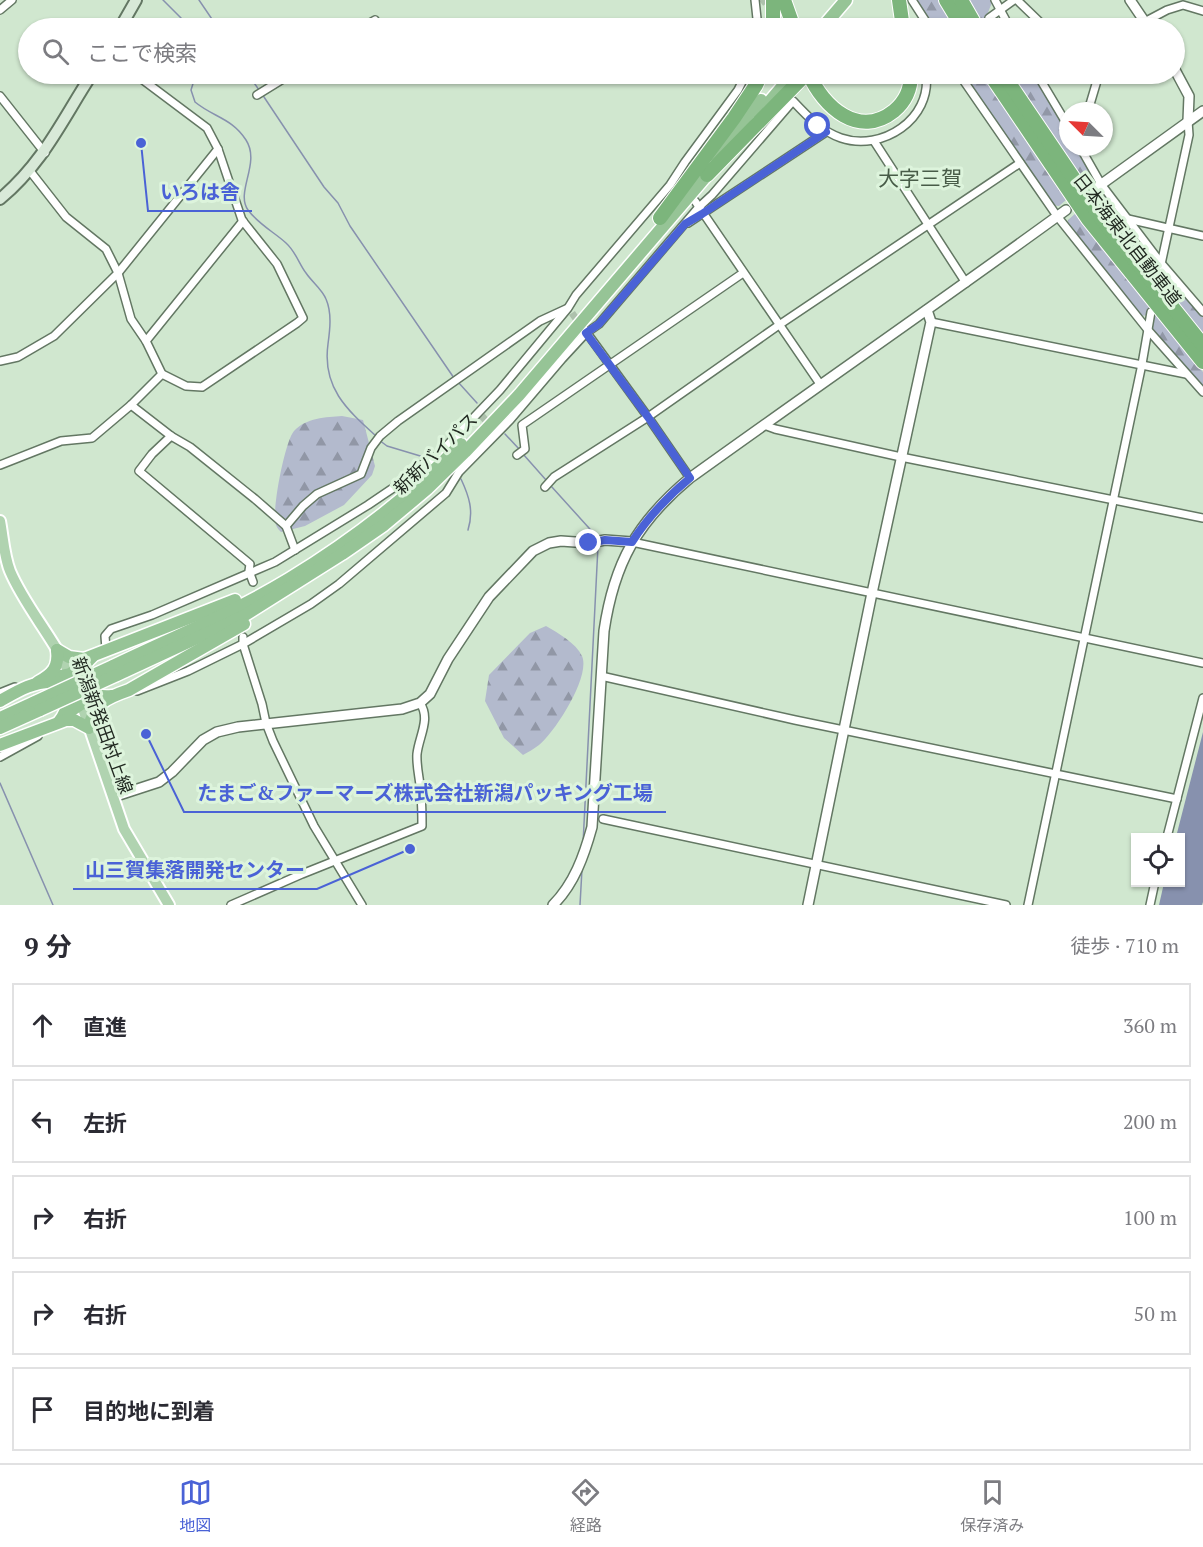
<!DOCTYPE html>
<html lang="ja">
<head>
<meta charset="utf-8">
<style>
  body { margin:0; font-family:"PT Serif","Noto Sans JP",serif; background:#f2f2f3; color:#2b2b33 }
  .controls { position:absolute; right:18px; bottom:18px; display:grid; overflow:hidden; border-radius:0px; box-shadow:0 2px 4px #0004 }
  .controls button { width:54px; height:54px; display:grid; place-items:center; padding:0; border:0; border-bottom:2px solid #e1e1e2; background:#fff; color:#2b2b33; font:30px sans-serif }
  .compass { position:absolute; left:1059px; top:102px; width:54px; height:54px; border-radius:50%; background:#fff; box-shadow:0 2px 4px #0004; rotate:294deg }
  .stop { position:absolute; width:18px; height:18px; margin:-14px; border:4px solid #4a62d6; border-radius:50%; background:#fff }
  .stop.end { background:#4a62d6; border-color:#fff; box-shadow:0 2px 6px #0008 }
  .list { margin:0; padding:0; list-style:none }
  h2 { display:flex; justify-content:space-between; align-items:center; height:78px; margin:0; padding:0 24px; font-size:26px }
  h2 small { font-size:20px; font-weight:400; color:#7c7c81 }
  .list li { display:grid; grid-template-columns:39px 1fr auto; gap:18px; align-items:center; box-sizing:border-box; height:84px; margin:0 12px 12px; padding:0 12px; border:2px solid #e1e1e2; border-radius:0px }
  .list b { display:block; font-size:22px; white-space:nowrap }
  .list em { font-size:20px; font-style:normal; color:#7c7c81 }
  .icon { flex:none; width:33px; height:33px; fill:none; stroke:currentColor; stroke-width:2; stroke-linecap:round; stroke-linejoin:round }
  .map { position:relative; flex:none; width:1203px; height:905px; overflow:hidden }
  .search { position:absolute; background:#fff; box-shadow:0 2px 4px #0004; left:18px; right:18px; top:18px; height:66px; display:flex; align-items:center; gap:15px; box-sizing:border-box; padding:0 21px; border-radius:33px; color:#7c7c81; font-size:22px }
  .sheet { height:558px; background:#fff }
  nav { display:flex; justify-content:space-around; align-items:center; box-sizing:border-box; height:84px; border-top:2px solid #e1e1e2; background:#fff; font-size:16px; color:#7c7c81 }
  nav a { display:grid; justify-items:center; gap:3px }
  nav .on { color:#4a62d6 }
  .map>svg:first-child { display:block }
  .forest { fill:url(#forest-firs) }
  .water { fill:#8791ae }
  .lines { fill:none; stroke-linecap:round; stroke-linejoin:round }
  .stream { stroke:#8791ae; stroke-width:1.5 }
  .minor-tunnel { stroke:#adc1ac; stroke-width:7; stroke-dasharray:7 3.5; stroke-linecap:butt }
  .minor-casing { stroke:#637763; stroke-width:10 }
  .tertiary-casing { stroke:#637763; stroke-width:12 }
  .secondary-casing { stroke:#637763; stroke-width:14 }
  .primary-casing { stroke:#fff; stroke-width:14 }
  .trunk-casing { stroke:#fff; stroke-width:15 }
  .motorway-casing { stroke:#fff; stroke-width:16 }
  .minor { stroke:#fff; stroke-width:7 }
  .tertiary { stroke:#fff; stroke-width:9 }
  .secondary { stroke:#d8e9d8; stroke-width:10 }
  .primary { stroke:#b0d3b0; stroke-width:10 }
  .trunk { stroke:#96c496; stroke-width:12 }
  .motorway { stroke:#7cb57c; stroke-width:14 }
  .trunk-bridge-casing { stroke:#fff; stroke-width:15; stroke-linecap:butt }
  .trunk-bridge { stroke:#96c496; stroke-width:12 }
  .route { stroke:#4a62d6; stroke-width:8 }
  .labels { text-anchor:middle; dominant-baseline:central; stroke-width:6; stroke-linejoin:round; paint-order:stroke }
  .street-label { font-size:18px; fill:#212921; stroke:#ddf4dc }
  .quarter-label { font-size:21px; fill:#485c48; stroke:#ddf4dc }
  .leader { fill:none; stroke:#4a62d6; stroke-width:2 }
  .callout-dot { fill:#4a62d6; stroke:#ddf4dc; stroke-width:2 }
  .callout-label { font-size:20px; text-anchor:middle; font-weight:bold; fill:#4a62d6; stroke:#ddf4dc; stroke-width:6; stroke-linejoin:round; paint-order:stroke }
</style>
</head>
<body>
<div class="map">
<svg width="1203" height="905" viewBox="0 0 1203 905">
  <defs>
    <pattern id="forest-firs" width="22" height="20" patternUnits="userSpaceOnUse" patternTransform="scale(1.5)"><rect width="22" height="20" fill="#b3bacd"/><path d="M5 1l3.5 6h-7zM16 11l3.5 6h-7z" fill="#9197a6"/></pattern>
  </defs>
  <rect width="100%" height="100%" fill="#d0e7cf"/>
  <g class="forest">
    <path d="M914,0H941L957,28H931Z"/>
    <path d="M967,0H993L987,15L988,17L979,23Z"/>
    <path d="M960,74H984L1021,134L1066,200L1059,206L1050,205Z"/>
    <path d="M1008,74H1034L1068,129V147H1079L1093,175L1092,180L1085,185Z"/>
    <path d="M1100,195L1108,197L1159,265L1156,281L1093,199Z"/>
    <path d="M1076,213L1151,309L1150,315L1140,316L1067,224L1068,220Z"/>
    <path d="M1165,277L1171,278L1203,317V337L1161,287L1159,278Z"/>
    <path d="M1153,312L1203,372V390L1152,330L1154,318Z"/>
    <path d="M342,416L363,420L375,466L372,475L344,505L305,526L281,532C279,530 277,528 276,525C271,512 285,441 294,431C306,418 326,417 342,416Z"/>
    <path d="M546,626C558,633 576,643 582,656C591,676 555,732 539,745C534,749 528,752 523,755L504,738L485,701L489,675L530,633Z"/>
  </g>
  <path class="water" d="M1203,732V902L1202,905H1159L1164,883L1180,882V837H1176Z"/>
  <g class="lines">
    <g class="stream">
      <path d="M163,0L182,19L176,24L180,28"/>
      <path d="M199,0L218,28"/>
      <path d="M196,74L191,90L195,102C213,117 232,118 246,140C261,163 235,192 248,210C258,224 274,232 286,243C296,252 299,264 306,273C312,282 322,289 326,299C332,313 330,329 328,344C322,387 346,409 376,436"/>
      <path d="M248,74L259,90"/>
      <path d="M262,94L324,187L338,203L350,226L454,378"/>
      <path d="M458,382L477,403"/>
      <path d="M505,434L520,450"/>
      <path d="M379,440L387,446L427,458"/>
      <path d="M523,454L546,480"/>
      <path d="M461,479C469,496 474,511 468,530"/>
      <path d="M551,486L598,538"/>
      <path d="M0,783L53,905"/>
      <path d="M583,844L598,546"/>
      <path d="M580,905L582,869"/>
    </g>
    <g class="minor-tunnel">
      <path d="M761,3L765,0"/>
      <path d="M572,313L581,326"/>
      <path d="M482,416L494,431"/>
    </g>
    <g class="minor-casing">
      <g id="minor">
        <path d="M755,0L758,28"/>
        <path d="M912,0L930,28"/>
        <path d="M995,0L1010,28"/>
        <path d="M1017,0L1046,28"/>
        <path d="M0,10L12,0"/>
        <path d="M989,18L1014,0"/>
        <path d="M361,28L375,20"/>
        <path d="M1133,28L1167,10L1183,5L1203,11"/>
        <path d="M959,74L1057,216L1148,330L1203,392"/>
        <path d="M1037,74L1068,126"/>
        <path d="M257,95L291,74"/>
        <path d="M0,96L45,153"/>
        <path d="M1088,111L1099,74"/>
        <path d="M874,141L966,283"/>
        <path d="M1080,147L1101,184L1161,263L1203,312"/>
        <path d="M30,171L66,217L106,249L118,273L131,319L146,341L162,374L186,386L202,387L297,323L303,318L277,264L242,220L218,149L207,128L135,74"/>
        <path d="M695,201L820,384"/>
        <path d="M1128,219L1203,236"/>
        <path d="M688,223L826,132"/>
        <path d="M1158,278L1189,135L1188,121"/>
        <path d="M931,322L1186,374"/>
        <path d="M584,329L648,417L690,478"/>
        <path d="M146,341L243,221"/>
        <path d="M0,361L18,357L54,336L118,273L218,149"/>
        <path d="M131,405L171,436L190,447L255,499L286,526L295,550"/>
        <path d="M764,425L775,429L901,457L1203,518"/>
        <path d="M171,436L152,454L139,471L250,564L249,571L253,582"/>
        <path d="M517,455L525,449L522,425L743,273"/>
        <path d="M0,465L61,441L92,438L131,405L162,374"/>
        <path d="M545,487L554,477L648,417L779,325L1020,163"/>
        <path d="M286,526L303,506L317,494L361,474L371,448L380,436L398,421L540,321L566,309"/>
        <path d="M632,542L1203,663"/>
        <path d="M243,637V644L262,704L266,723L273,741L314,826L362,905"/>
        <path d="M106,649L105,636L111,629L152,615L275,562L368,505L402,482L419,466L434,459L500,390L568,308L576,295L670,185L685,162L738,90L746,74"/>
        <path d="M601,676L795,720L1177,799"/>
        <path d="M137,691L188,671L243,644L311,604L339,584L446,493L459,472L510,420L562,359L586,333L599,324L698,208L712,195L793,101C807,116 821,131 841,138C882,152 932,119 926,74"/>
        <path d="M0,693L15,687"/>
        <path d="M0,757L38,736"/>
        <path d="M603,819L1006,905"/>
        <path d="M1167,837L1203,698"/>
        <path d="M231,905L302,874L422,826C422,816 422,806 421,797C421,783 416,768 417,754C419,736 431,719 420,703"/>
        <path d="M1028,905L1142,364L1151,312"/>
        <path d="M1150,905L1155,882"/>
      </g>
    </g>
    <g class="tertiary-casing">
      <g id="tertiary">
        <path d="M1130,0L1149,28"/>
        <path d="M1174,68L1189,96L1188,121"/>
        <path d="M1092,191L1203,111"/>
        <path d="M113,797L159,782L172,772L203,740L217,732L238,727L402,709L420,703L430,694L448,659L489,597L533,551L549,543L561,541L589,543L605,540L632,542"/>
        <path d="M553,905C574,884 584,856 592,827L604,631C614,563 637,522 690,478C815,388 941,301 1066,210"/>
        <path d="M808,905L872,593L931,322L927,310"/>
      </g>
    </g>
    <g class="secondary-casing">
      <g id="secondary">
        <path d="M120,28L136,0"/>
        <path d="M0,199C44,162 62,120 92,74"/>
      </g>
    </g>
    <g class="primary-casing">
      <g id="primary">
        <path d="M0,521C3,537 4,556 10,571C26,609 57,641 72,680"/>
        <path d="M79,697L124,829L169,905"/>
      </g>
    </g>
    <g class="trunk-casing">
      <g id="trunk">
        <path d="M822,28L846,0"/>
        <path d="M759,114L793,74"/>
        <path d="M713,155L761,100"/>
        <path d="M57,650L69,657L84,659L235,600"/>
        <path d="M113,666C171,638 233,613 289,579C351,541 410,496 461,444"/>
        <path d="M117,675L242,617L342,554L384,525L427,489L465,452L519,395L713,168"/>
        <path d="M46,679L70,674L85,664"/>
        <path d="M38,682C53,674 59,667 57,650"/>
        <path d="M0,701C16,692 33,681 53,682C74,683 91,699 112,696"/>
        <path d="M66,714L81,704L102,698"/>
        <path d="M0,718L35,702"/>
        <path d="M59,722C74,703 74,673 92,657"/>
        <path d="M0,728L40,710"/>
        <path d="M0,745L66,720H74L89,728C94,703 106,698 129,690L244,624"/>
      </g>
    </g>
    <g class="motorway-casing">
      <g id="motorway">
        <path d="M784,0L794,28"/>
        <path d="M899,0L903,28"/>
        <path d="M946,0L963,28"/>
        <path d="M961,0L977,28"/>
        <path d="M773,28V0"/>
        <path d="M809,74C823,107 859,139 894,111C906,101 911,89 911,74"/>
        <path d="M990,74L1088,219L1203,362"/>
        <path d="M1003,74L1100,217L1203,345"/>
        <path d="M707,175L806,74"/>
        <path d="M660,218L734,118L756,85L761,74"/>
      </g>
    </g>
    <use href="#minor" class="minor"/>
    <use href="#tertiary" class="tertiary"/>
    <use href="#secondary" class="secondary"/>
    <use href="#primary" class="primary"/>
    <use href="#trunk" class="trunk"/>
    <use href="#motorway" class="motorway"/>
    <g class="trunk-bridge-casing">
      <g id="trunk-bridge">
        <path d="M35,702L113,666"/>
        <path d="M40,710L117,675"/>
      </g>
    </g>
    <use href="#trunk-bridge" class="trunk-bridge"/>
  </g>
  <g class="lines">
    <path class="route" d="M589,543L605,540L632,542C648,517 667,497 690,478L648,417L586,333L599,324L685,224L702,214L826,132L818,126"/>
  </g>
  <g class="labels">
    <g class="street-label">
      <text transform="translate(1128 239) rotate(52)">日本海東北自動車道</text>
      <text transform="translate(435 453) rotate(-44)">新新バイパス</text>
      <text transform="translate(103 725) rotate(70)">新潟新発田村上線</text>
    </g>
    <g class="quarter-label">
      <text x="920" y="178">大字三賀</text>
    </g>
  </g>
  <path class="leader" d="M141 143L148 211H252M146 734L184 812H666M410 849L317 889H73"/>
  <g class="callout-dot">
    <circle cx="141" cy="143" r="6"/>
    <circle cx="146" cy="734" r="6"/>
    <circle cx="410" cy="849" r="6"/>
  </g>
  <g class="callout-label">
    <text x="200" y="199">いろは舎</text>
    <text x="425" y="800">たまご&amp;ファーマーズ株式会社新潟パッキング工場</text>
    <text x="195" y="877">山三賀集落開発センター</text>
  </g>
</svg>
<div class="controls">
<button><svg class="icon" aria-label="locate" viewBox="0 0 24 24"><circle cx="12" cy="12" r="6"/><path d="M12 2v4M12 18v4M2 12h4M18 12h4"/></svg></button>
</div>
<svg class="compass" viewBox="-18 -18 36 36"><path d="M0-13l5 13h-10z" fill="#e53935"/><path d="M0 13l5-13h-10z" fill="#7c7c81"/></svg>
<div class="stop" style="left:818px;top:126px"></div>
<div class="stop end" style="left:589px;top:543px"></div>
<div class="search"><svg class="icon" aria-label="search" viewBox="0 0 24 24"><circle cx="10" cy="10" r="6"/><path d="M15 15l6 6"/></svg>ここで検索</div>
</div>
<section class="sheet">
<h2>9 分<small>徒歩 · 710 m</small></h2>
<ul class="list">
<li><svg class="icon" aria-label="ahead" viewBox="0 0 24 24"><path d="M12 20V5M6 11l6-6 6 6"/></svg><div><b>直進</b></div><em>360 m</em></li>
<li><svg class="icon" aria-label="left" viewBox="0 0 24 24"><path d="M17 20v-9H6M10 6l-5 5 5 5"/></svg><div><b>左折</b></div><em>200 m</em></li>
<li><svg class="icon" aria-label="right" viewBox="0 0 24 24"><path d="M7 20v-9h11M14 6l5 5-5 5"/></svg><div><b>右折</b></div><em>100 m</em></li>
<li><svg class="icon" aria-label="right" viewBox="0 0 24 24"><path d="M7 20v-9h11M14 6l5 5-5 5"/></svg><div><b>右折</b></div><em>50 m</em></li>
<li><svg class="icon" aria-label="arrive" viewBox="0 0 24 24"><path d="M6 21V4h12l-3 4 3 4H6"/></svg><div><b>目的地に到着</b></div></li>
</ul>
</section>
<nav>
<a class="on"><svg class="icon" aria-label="map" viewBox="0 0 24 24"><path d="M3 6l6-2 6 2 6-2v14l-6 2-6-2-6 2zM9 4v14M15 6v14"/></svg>地図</a>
<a><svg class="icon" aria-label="directions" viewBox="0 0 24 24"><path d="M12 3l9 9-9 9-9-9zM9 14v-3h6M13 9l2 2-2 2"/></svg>経路</a>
<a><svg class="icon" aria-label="saved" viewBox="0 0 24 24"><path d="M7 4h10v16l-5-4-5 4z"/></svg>保存済み</a>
</nav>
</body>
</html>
